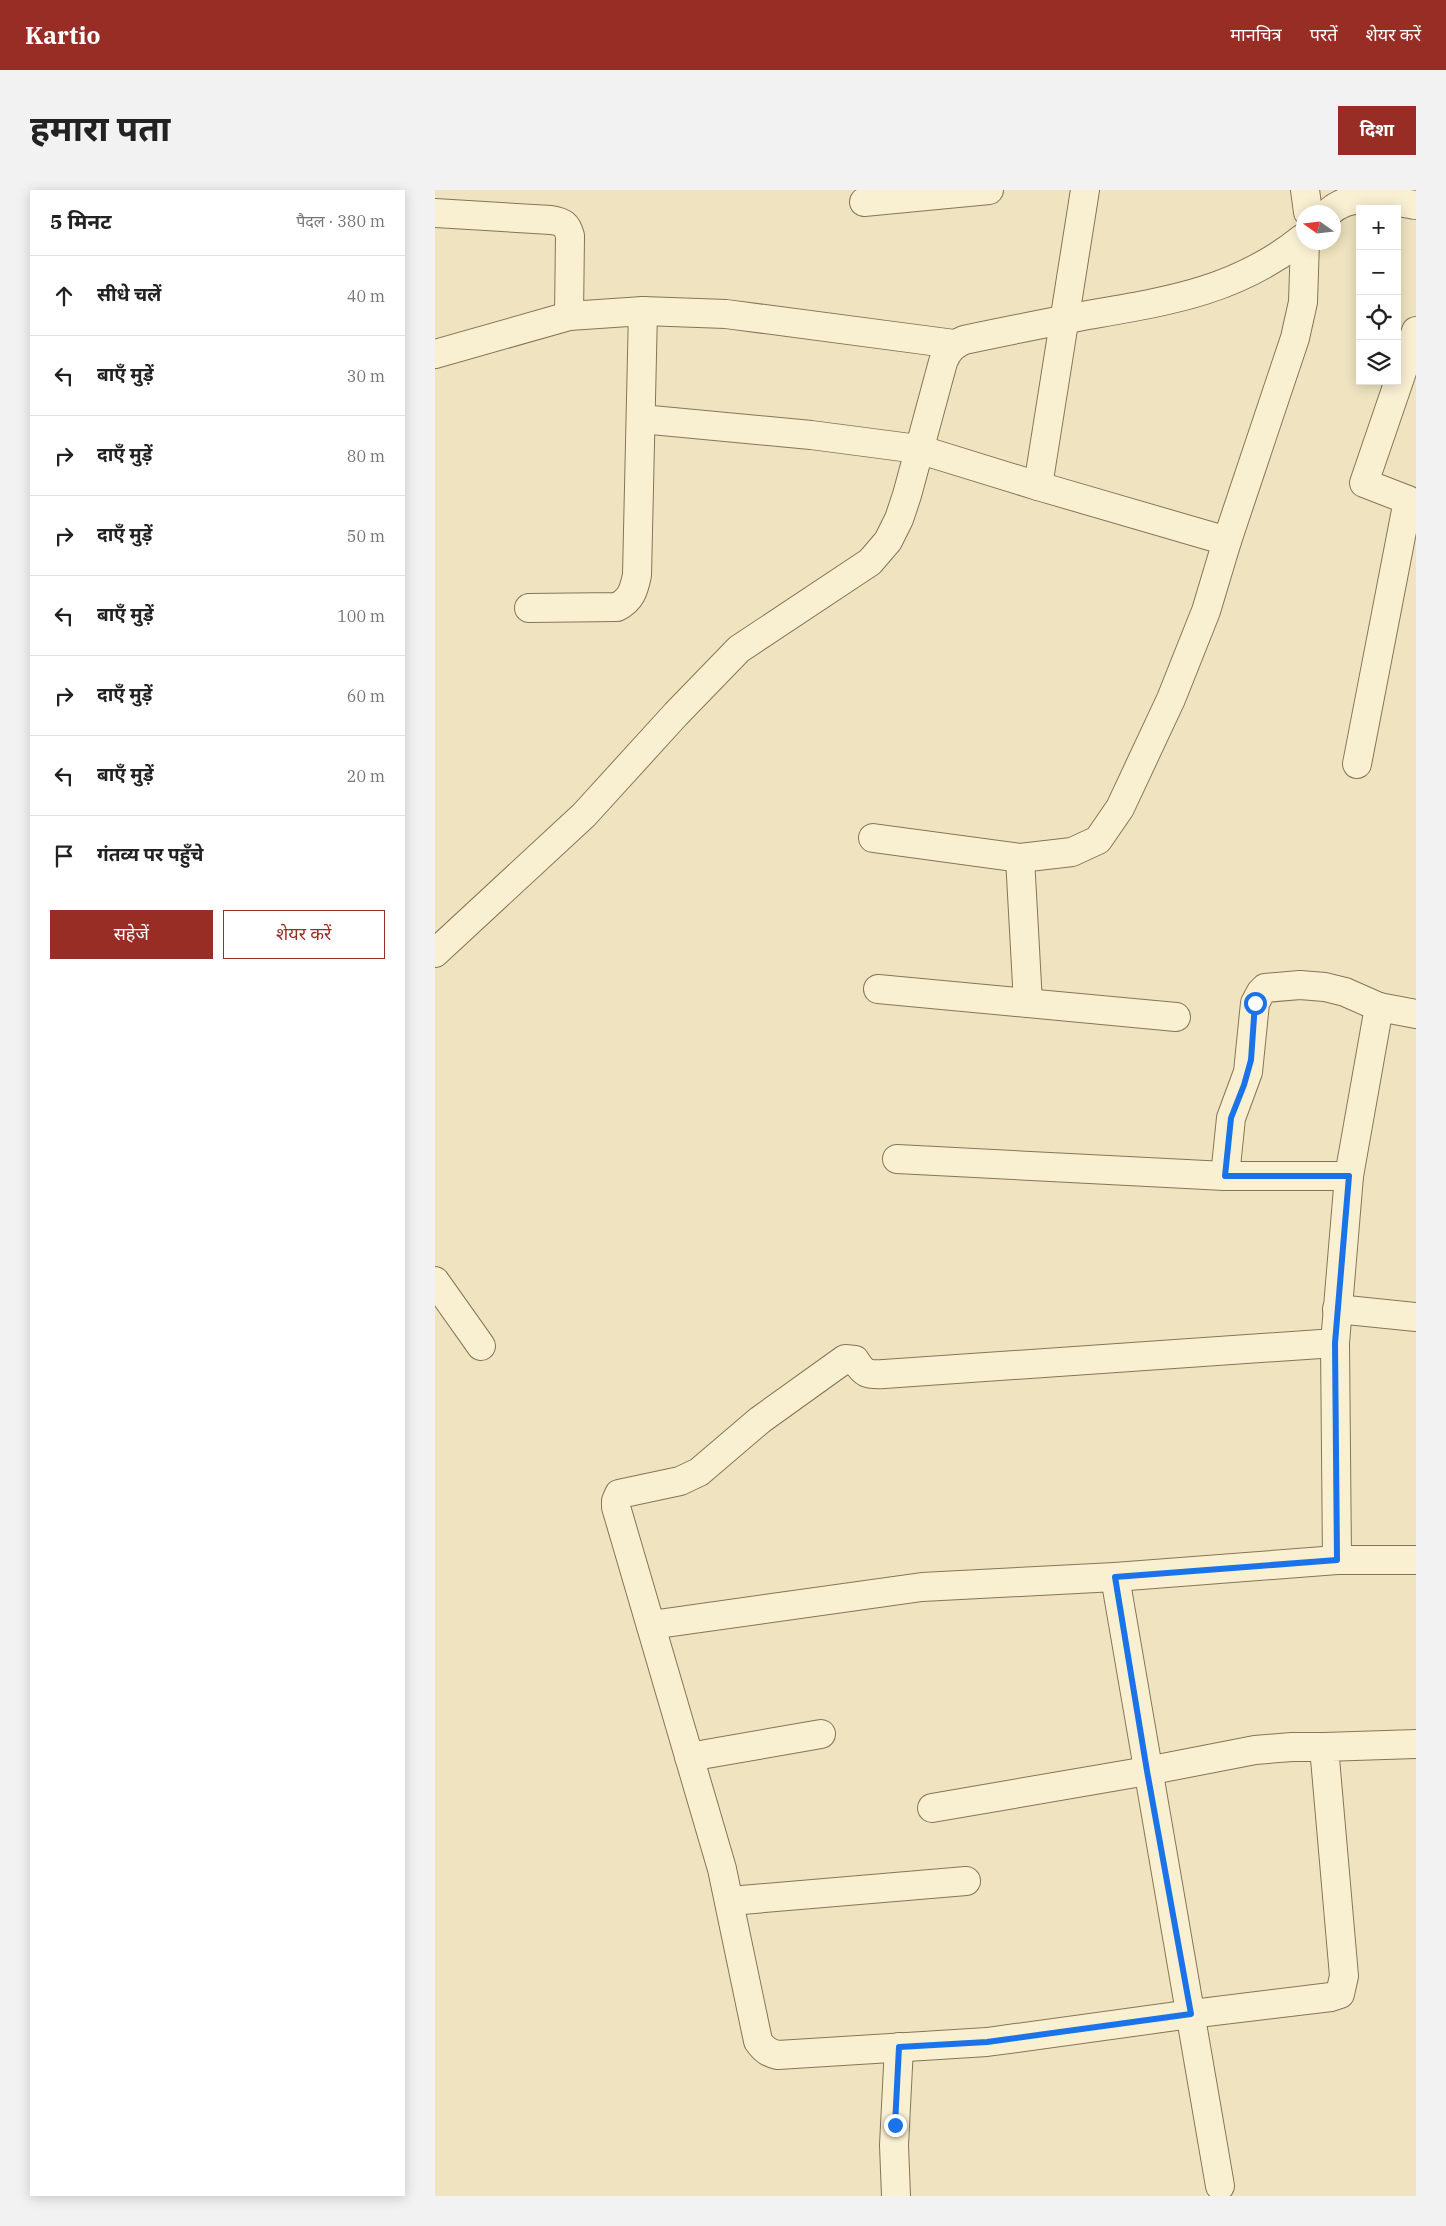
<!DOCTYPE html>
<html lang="hi">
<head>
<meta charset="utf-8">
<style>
  body { margin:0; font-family:"IBM Plex Serif","Noto Sans Devanagari",serif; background:#f2f2f2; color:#222 }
  .controls { position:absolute; right:15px; top:15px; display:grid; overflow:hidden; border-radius:0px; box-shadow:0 2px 12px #0003 }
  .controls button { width:45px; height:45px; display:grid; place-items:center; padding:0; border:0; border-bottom:1px solid #e0e0e0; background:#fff; color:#222; font:25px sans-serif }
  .compass { position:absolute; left:861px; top:15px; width:45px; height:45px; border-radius:50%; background:#fff; box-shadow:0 2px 12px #0003; rotate:284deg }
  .stop { position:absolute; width:15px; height:15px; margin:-11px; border:4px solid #1a73e8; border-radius:50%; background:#fff }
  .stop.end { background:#1a73e8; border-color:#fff; box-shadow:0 1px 5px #0008 }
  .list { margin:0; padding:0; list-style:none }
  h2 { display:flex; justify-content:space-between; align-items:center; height:65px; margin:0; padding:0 20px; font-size:21px }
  h2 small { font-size:16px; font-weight:400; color:#767676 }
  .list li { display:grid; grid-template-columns:32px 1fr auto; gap:15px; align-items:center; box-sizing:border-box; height:80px; padding:0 20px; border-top:1px solid #e0e0e0 }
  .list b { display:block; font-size:19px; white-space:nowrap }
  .list em { font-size:16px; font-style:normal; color:#767676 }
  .actions { display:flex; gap:10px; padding:15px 20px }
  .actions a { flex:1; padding:11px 0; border:1px solid #982d26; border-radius:0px; text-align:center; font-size:18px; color:#982d26 }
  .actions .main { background:#982d26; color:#fff }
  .icon { flex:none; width:28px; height:28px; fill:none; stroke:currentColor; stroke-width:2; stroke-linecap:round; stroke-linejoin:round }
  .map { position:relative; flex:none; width:981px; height:2006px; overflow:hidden; border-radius:0px }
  header { display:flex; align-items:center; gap:30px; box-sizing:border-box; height:70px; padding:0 25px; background:#982d26; color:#fff }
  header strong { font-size:24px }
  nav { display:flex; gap:28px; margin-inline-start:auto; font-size:18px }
  .intro { display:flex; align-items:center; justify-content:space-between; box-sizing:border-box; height:120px; padding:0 30px }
  h1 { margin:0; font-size:35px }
  .button { padding:12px 22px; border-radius:0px; background:#982d26; color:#fff; font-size:18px; font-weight:700 }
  main { display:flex; gap:30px; padding:0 30px }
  aside { flex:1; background:#fff; border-radius:0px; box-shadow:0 2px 12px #0003 }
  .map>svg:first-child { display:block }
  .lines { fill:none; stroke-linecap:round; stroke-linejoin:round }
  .minor-casing { stroke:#877457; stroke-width:30 }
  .tertiary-casing { stroke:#877457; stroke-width:30 }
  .minor { stroke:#f9f0d2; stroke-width:28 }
  .tertiary { stroke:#f9f0d2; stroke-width:28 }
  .route { stroke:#1a73e8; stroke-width:6 }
</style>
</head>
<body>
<header>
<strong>Kartio</strong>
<nav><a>मानचित्र</a><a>परतें</a><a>शेयर करें</a></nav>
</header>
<div class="intro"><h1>हमारा पता</h1><a class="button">दिशा</a></div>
<main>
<aside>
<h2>5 मिनट<small>पैदल · 380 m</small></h2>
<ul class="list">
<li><svg class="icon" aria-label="ahead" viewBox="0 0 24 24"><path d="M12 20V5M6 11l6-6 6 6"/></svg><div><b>सीधे चलें</b></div><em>40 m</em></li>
<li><svg class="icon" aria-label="left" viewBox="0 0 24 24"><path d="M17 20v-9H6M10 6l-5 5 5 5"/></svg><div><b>बाएँ मुड़ें</b></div><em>30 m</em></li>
<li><svg class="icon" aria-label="right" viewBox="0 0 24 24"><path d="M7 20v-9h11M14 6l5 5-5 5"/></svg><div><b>दाएँ मुड़ें</b></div><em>80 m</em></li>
<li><svg class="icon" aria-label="right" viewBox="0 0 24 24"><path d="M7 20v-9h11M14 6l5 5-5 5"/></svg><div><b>दाएँ मुड़ें</b></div><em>50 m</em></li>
<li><svg class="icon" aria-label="left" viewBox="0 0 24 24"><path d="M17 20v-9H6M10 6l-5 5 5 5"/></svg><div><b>बाएँ मुड़ें</b></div><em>100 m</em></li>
<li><svg class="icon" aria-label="right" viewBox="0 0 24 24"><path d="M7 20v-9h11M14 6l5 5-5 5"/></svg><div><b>दाएँ मुड़ें</b></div><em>60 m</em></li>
<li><svg class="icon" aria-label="left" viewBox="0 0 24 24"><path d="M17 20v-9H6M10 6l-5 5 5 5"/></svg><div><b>बाएँ मुड़ें</b></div><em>20 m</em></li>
<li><svg class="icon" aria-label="arrive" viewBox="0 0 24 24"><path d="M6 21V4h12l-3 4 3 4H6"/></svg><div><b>गंतव्य पर पहुँचे</b></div></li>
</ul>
<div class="actions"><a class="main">सहेजें</a><a>शेयर करें</a></div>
</aside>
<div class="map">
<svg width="981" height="2006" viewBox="0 0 981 2006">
  <rect width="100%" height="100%" fill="#efe4bf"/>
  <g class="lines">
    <g class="minor-casing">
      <g id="minor">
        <path d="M870,0L873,22"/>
        <path d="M429,12L554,0"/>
        <path d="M0,23L116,30C128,32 132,34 135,46L134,126"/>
        <path d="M208,121L291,124L519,154"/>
        <path d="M0,164L134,126L208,121L202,385C199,400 196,410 182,417L94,418"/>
        <path d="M206,229L376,245L483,259L603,296L792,351"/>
        <path d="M603,296L650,0"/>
        <path d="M922,574L973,310L929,293L981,141"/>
        <path d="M438,648L585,668L637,662L663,650L685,618L736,509L771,421L792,351L860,148L868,112L870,52"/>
        <path d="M585,668L593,813"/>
        <path d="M443,799L741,827"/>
        <path d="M944,817L981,824"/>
        <path d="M462,969L790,986H914"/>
        <path d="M790,986L796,928L813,882L820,813L826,802L830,798L865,795L890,797L910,802L944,817L914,986L900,1153L902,1370"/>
        <path d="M0,1091L46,1156"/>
        <path d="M902,1119L981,1127"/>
        <path d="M900,1153L449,1184C432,1185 429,1184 420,1170L410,1169L325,1230L264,1282L245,1291L184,1304L181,1311V1317L287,1679L323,1851C329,1860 334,1863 343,1865L552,1852L756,1824L896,1807L905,1804L909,1786L889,1557L981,1554"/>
        <path d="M680,1387L785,1996"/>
        <path d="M216,1435L487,1397L680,1387L902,1370H981"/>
        <path d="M254,1567L386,1544"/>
        <path d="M497,1618L712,1581L820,1560L857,1557H889"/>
        <path d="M295,1711L531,1691"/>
        <path d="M461,2006L459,1955L464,1857"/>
      </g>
    </g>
    <g class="tertiary-casing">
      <g id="tertiary">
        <path d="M894,22C919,0 951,11 981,15"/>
        <path d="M0,763L149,625L241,524L304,459L435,372L453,351L464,329L472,305L508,172C513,160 518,155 529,150C571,141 612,133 653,125C734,111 802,101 868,48"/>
      </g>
    </g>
    <use href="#minor" class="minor"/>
    <use href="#tertiary" class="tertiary"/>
  </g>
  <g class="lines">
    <path class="route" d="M460,1935L464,1857L552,1852L756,1824L712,1581L680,1387L902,1370L900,1153L914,986H790L796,928L809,895L816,870L820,813"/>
  </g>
</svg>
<div class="controls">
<button>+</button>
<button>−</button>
<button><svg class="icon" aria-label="locate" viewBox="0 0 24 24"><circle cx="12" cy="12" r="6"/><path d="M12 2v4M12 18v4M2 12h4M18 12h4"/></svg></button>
<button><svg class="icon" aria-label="layers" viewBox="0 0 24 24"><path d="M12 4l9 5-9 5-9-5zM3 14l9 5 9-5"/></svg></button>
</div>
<svg class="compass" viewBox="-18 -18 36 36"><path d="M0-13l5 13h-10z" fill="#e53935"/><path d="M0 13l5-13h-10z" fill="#767676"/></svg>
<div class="stop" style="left:820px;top:813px"></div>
<div class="stop end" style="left:460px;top:1935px"></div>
</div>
</main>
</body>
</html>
